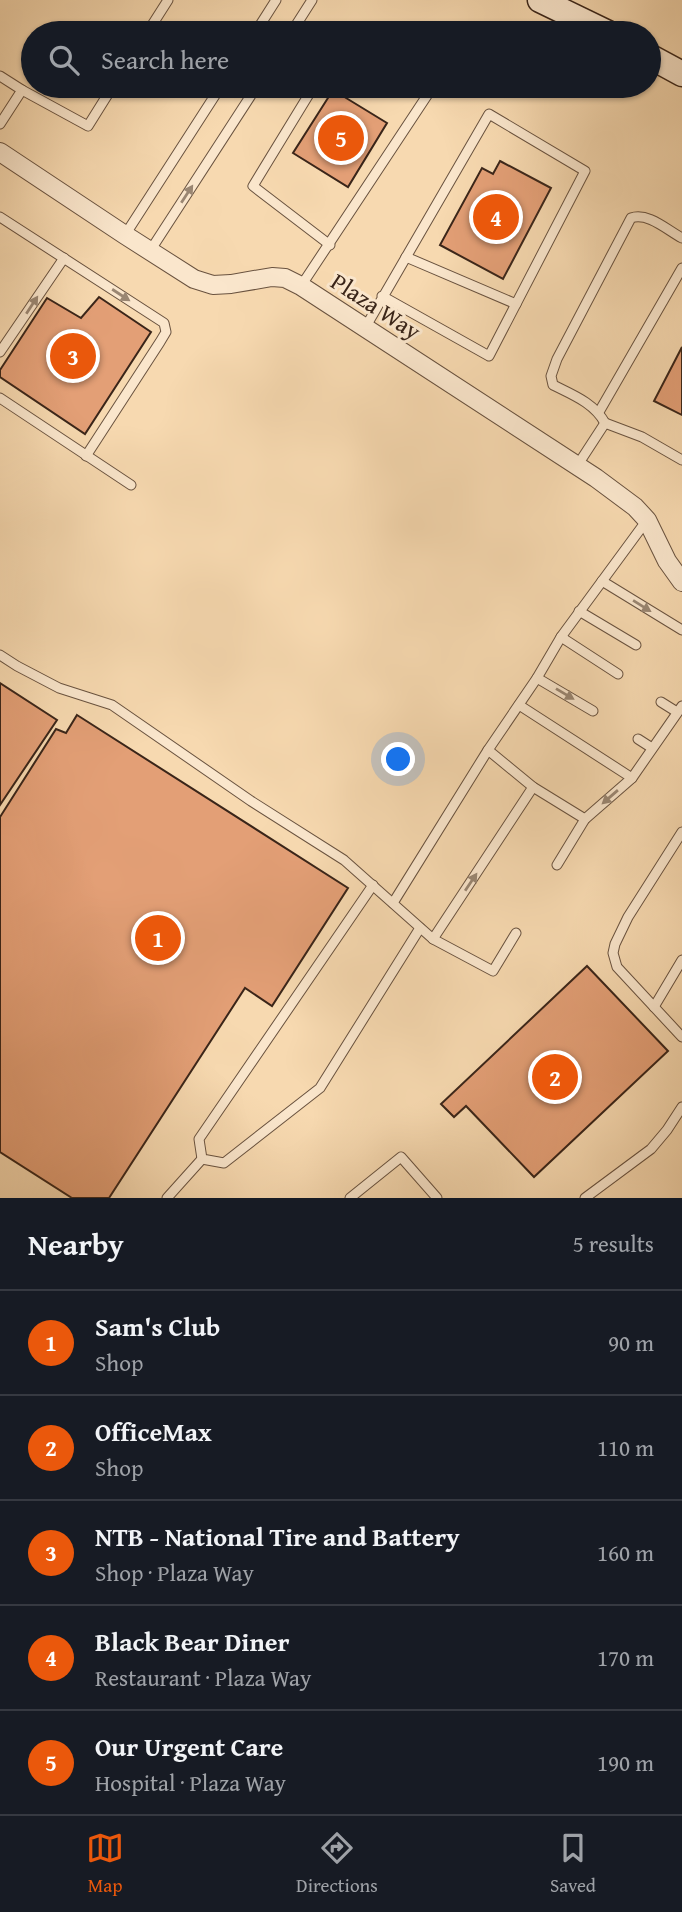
<!DOCTYPE html>
<html lang="en">
<head>
<meta charset="utf-8">
<style>
  body { margin:0; font-family:"Gentium Book Plus",serif; background:#20242c; color:#f1f3f6 }
  .you { position:absolute; left:399px; top:760px; width:24px; height:24px; margin:-18px; border:5px solid #fff; border-radius:50%; background:#1a73e8; box-shadow:0 0 0 10px #1a73e833 }
  .badge { display:grid; place-items:center; width:46px; height:46px; border-radius:50%; background:#ea580c; color:#fff; font-size:23px; font-weight:700 }
  .pin { position:absolute; translate:-50% -50%; border:4px solid #fff; box-shadow:0 2px 7px #0006 }
  .list { margin:0; padding:0; list-style:none }
  h2 { display:flex; justify-content:space-between; align-items:center; height:91px; margin:0; padding:0 28px; font-size:30px }
  h2 small { font-size:23px; font-weight:400; color:#9ea1a6 }
  .list li { display:grid; grid-template-columns:46px 1fr auto; gap:21px; align-items:center; box-sizing:border-box; height:105px; padding:0 28px; border-top:2px solid #363941 }
  .list b { display:block; font-size:26px; white-space:nowrap }
  .list p { margin:0; font-size:23px; white-space:nowrap; color:#9ea1a6 }
  .list em { font-size:23px; font-style:normal; color:#9ea1a6 }
  .icon { flex:none; width:38px; height:38px; fill:none; stroke:currentColor; stroke-width:2; stroke-linecap:round; stroke-linejoin:round }
  .map { position:relative; flex:none; width:682px; height:1198px; overflow:hidden }
  .search { position:absolute; background:#171b24; box-shadow:0 2px 5px #0004; left:21px; right:21px; top:21px; height:77px; display:flex; align-items:center; gap:18px; box-sizing:border-box; padding:0 24px; border-radius:38px; color:#9ea1a6; font-size:26px }
  .sheet { height:616px; background:#171b24 }
  nav { display:flex; justify-content:space-around; align-items:center; box-sizing:border-box; height:98px; border-top:2px solid #363941; background:#171b24; font-size:19px; color:#9ea1a6 }
  nav a { display:grid; justify-items:center; gap:4px }
  nav .on { color:#ea580c }
  .map>svg:first-child { display:block }
  .building { fill:#e39f76; stroke:#3a2519; stroke-width:2 }
  .lines { fill:none; stroke-linecap:round; stroke-linejoin:round }
  .lane-casing { stroke:#69523f; stroke-width:11 }
  .street-casing { stroke:#69523f; stroke-width:20 }
  .secondary-casing { stroke:#3a2519; stroke-width:27 }
  .lane { stroke:#fae6cc; stroke-width:9 }
  .street { stroke:#fae6cc; stroke-width:18 }
  .secondary { stroke:#fae6cc; stroke-width:24 }
  .oneway { fill:#9a8672 }
  .labels { text-anchor:middle; dominant-baseline:central; stroke-width:6; stroke-linejoin:round; paint-order:stroke }
  .street-label { font-size:24px; fill:#3a2519; stroke:#fae6cc }
</style>
</head>
<body>
<div class="map">
<svg width="682" height="1198" viewBox="0 0 682 1198">
  <rect width="100%" height="100%" fill="#f7d9b0"/>
  <filter id="stains"><feTurbulence type="fractalNoise" baseFrequency=".00286" numOctaves="4"/><feColorMatrix values="0 0 0 0 .2 0 0 0 0 .09 0 0 0 0 .02 0 0 0 .5 -.17"/></filter>
  <radialGradient id="worn" r=".72"><stop offset=".6" stop-color="#630" stop-opacity="0"/><stop offset="1" stop-color="#630" stop-opacity=".3"/></radialGradient>
  <g class="building">
    <path d="M333,90L387,123L348,187L293,153Z"/>
    <path d="M500,161L551,188L503,279L440,245L482,168L493,174Z"/>
    <path d="M99,297L151,332L85,434L0,377V370L47,298L81,318Z"/>
    <path d="M682,347V415L654,401Z"/>
    <path d="M0,683L57,720L0,805Z"/>
    <path d="M77,715L348,888L272,1006L245,988L109,1198H72L0,1152V817L56,729L66,733Z"/>
    <path d="M587,966L668,1051L534,1177L466,1106L454,1117L441,1104Z"/>
  </g>
  <g class="lines">
    <g class="lane-casing">
      <g id="lane">
        <path d="M147,33L168,0"/>
        <path d="M255,33L276,0"/>
        <path d="M291,33L312,0"/>
        <path d="M0,76L22,90L0,124"/>
        <path d="M314,86L253,186L330,245"/>
        <path d="M22,90L88,126L113,86"/>
        <path d="M0,217L164,323L166,332L160,342L86,456"/>
        <path d="M125,235L221,86"/>
        <path d="M150,251L257,86"/>
        <path d="M406,257L516,304"/>
        <path d="M301,286L430,91L421,86"/>
        <path d="M365,328L489,114L585,171L489,356L382,296"/>
        <path d="M0,352L64,258"/>
        <path d="M0,398L131,485"/>
        <path d="M599,412L682,268"/>
        <path d="M605,423C594,403 573,395 553,385L551,376L557,359L631,218C648,212 667,230 682,238"/>
        <path d="M577,466L605,423L642,437L682,460"/>
        <path d="M602,581L682,630"/>
        <path d="M579,611L636,645"/>
        <path d="M561,637L618,674"/>
        <path d="M0,655L17,666L59,688L112,705L251,801L344,860L433,939L493,971L516,933"/>
        <path d="M537,678L593,711"/>
        <path d="M661,702L677,712"/>
        <path d="M519,705L632,778"/>
        <path d="M638,739L652,748"/>
        <path d="M488,750L533,787L585,819"/>
        <path d="M682,832L628,917L615,944L613,953L617,967L682,1037"/>
        <path d="M557,865L585,819L632,778L682,706"/>
        <path d="M373,885L199,1139L202,1159L224,1163L320,1088L420,928"/>
        <path d="M393,903L488,750L537,678L561,637L647,520"/>
        <path d="M433,939L533,787"/>
        <path d="M654,1007L682,960"/>
        <path d="M167,1198L202,1159"/>
        <path d="M350,1198L401,1157L437,1198"/>
        <path d="M585,1198L651,1149L667,1130L682,1107"/>
      </g>
    </g>
    <g class="street-casing">
      <path id="street" d="M0,152L125,235L194,279L213,285L231,284L272,277L285,278L301,286L596,478L635,507L647,520L667,561L682,582"/>
    </g>
    <g class="secondary-casing">
      <g id="secondary">
        <path d="M540,0L608,33"/>
        <path d="M649,56L682,74"/>
      </g>
    </g>
    <use href="#lane" class="lane"/>
    <use href="#street" class="street"/>
    <use href="#secondary" class="secondary"/>
  </g>
  <defs><path id="oneway-solid" d="M-6-.8H1V-3.2L6.5 0L1 3.2V.8H-6Z" transform="scale(1.75)"/></defs>
  <g class="oneway">
    <use href="#oneway-solid" transform="translate(187 194) rotate(-57)"/>
    <use href="#oneway-solid" transform="translate(121 295) rotate(33)"/>
    <use href="#oneway-solid" transform="translate(32 305) rotate(-57)"/>
    <use href="#oneway-solid" transform="translate(642 606) rotate(32)"/>
    <use href="#oneway-solid" transform="translate(565 694) rotate(31)"/>
    <use href="#oneway-solid" transform="translate(610 797) rotate(139)"/>
    <use href="#oneway-solid" transform="translate(471 882) rotate(-56)"/>
  </g>
  <g class="labels">
    <g class="street-label">
      <text transform="translate(376 306) rotate(33)">Plaza Way</text>
    </g>
  </g>
  <rect width="100%" height="100%" filter="url(#stains)"/>
  <rect width="100%" height="100%" fill="url(#worn)"/>
</svg>
<div class="you"></div>
<div class="pin badge" style="left:158px;top:938px">1</div>
<div class="pin badge" style="left:555px;top:1077px">2</div>
<div class="pin badge" style="left:73px;top:356px">3</div>
<div class="pin badge" style="left:496px;top:217px">4</div>
<div class="pin badge" style="left:341px;top:138px">5</div>
<div class="search"><svg class="icon" aria-label="search" viewBox="0 0 24 24"><circle cx="10" cy="10" r="6"/><path d="M15 15l6 6"/></svg>Search here</div>
</div>
<section class="sheet">
<h2>Nearby<small>5 results</small></h2>
<ul class="list">
<li><span class="badge">1</span><div><b>Sam's Club</b><p>Shop</p></div><em>90 m</em></li>
<li><span class="badge">2</span><div><b>OfficeMax</b><p>Shop</p></div><em>110 m</em></li>
<li><span class="badge">3</span><div><b>NTB - National Tire and Battery</b><p>Shop · Plaza Way</p></div><em>160 m</em></li>
<li><span class="badge">4</span><div><b>Black Bear Diner</b><p>Restaurant · Plaza Way</p></div><em>170 m</em></li>
<li><span class="badge">5</span><div><b>Our Urgent Care</b><p>Hospital · Plaza Way</p></div><em>190 m</em></li>
</ul>
</section>
<nav>
<a class="on"><svg class="icon" aria-label="map" viewBox="0 0 24 24"><path d="M3 6l6-2 6 2 6-2v14l-6 2-6-2-6 2zM9 4v14M15 6v14"/></svg>Map</a>
<a><svg class="icon" aria-label="directions" viewBox="0 0 24 24"><path d="M12 3l9 9-9 9-9-9zM9 14v-3h6M13 9l2 2-2 2"/></svg>Directions</a>
<a><svg class="icon" aria-label="saved" viewBox="0 0 24 24"><path d="M7 4h10v16l-5-4-5 4z"/></svg>Saved</a>
</nav>
</body>
</html>
